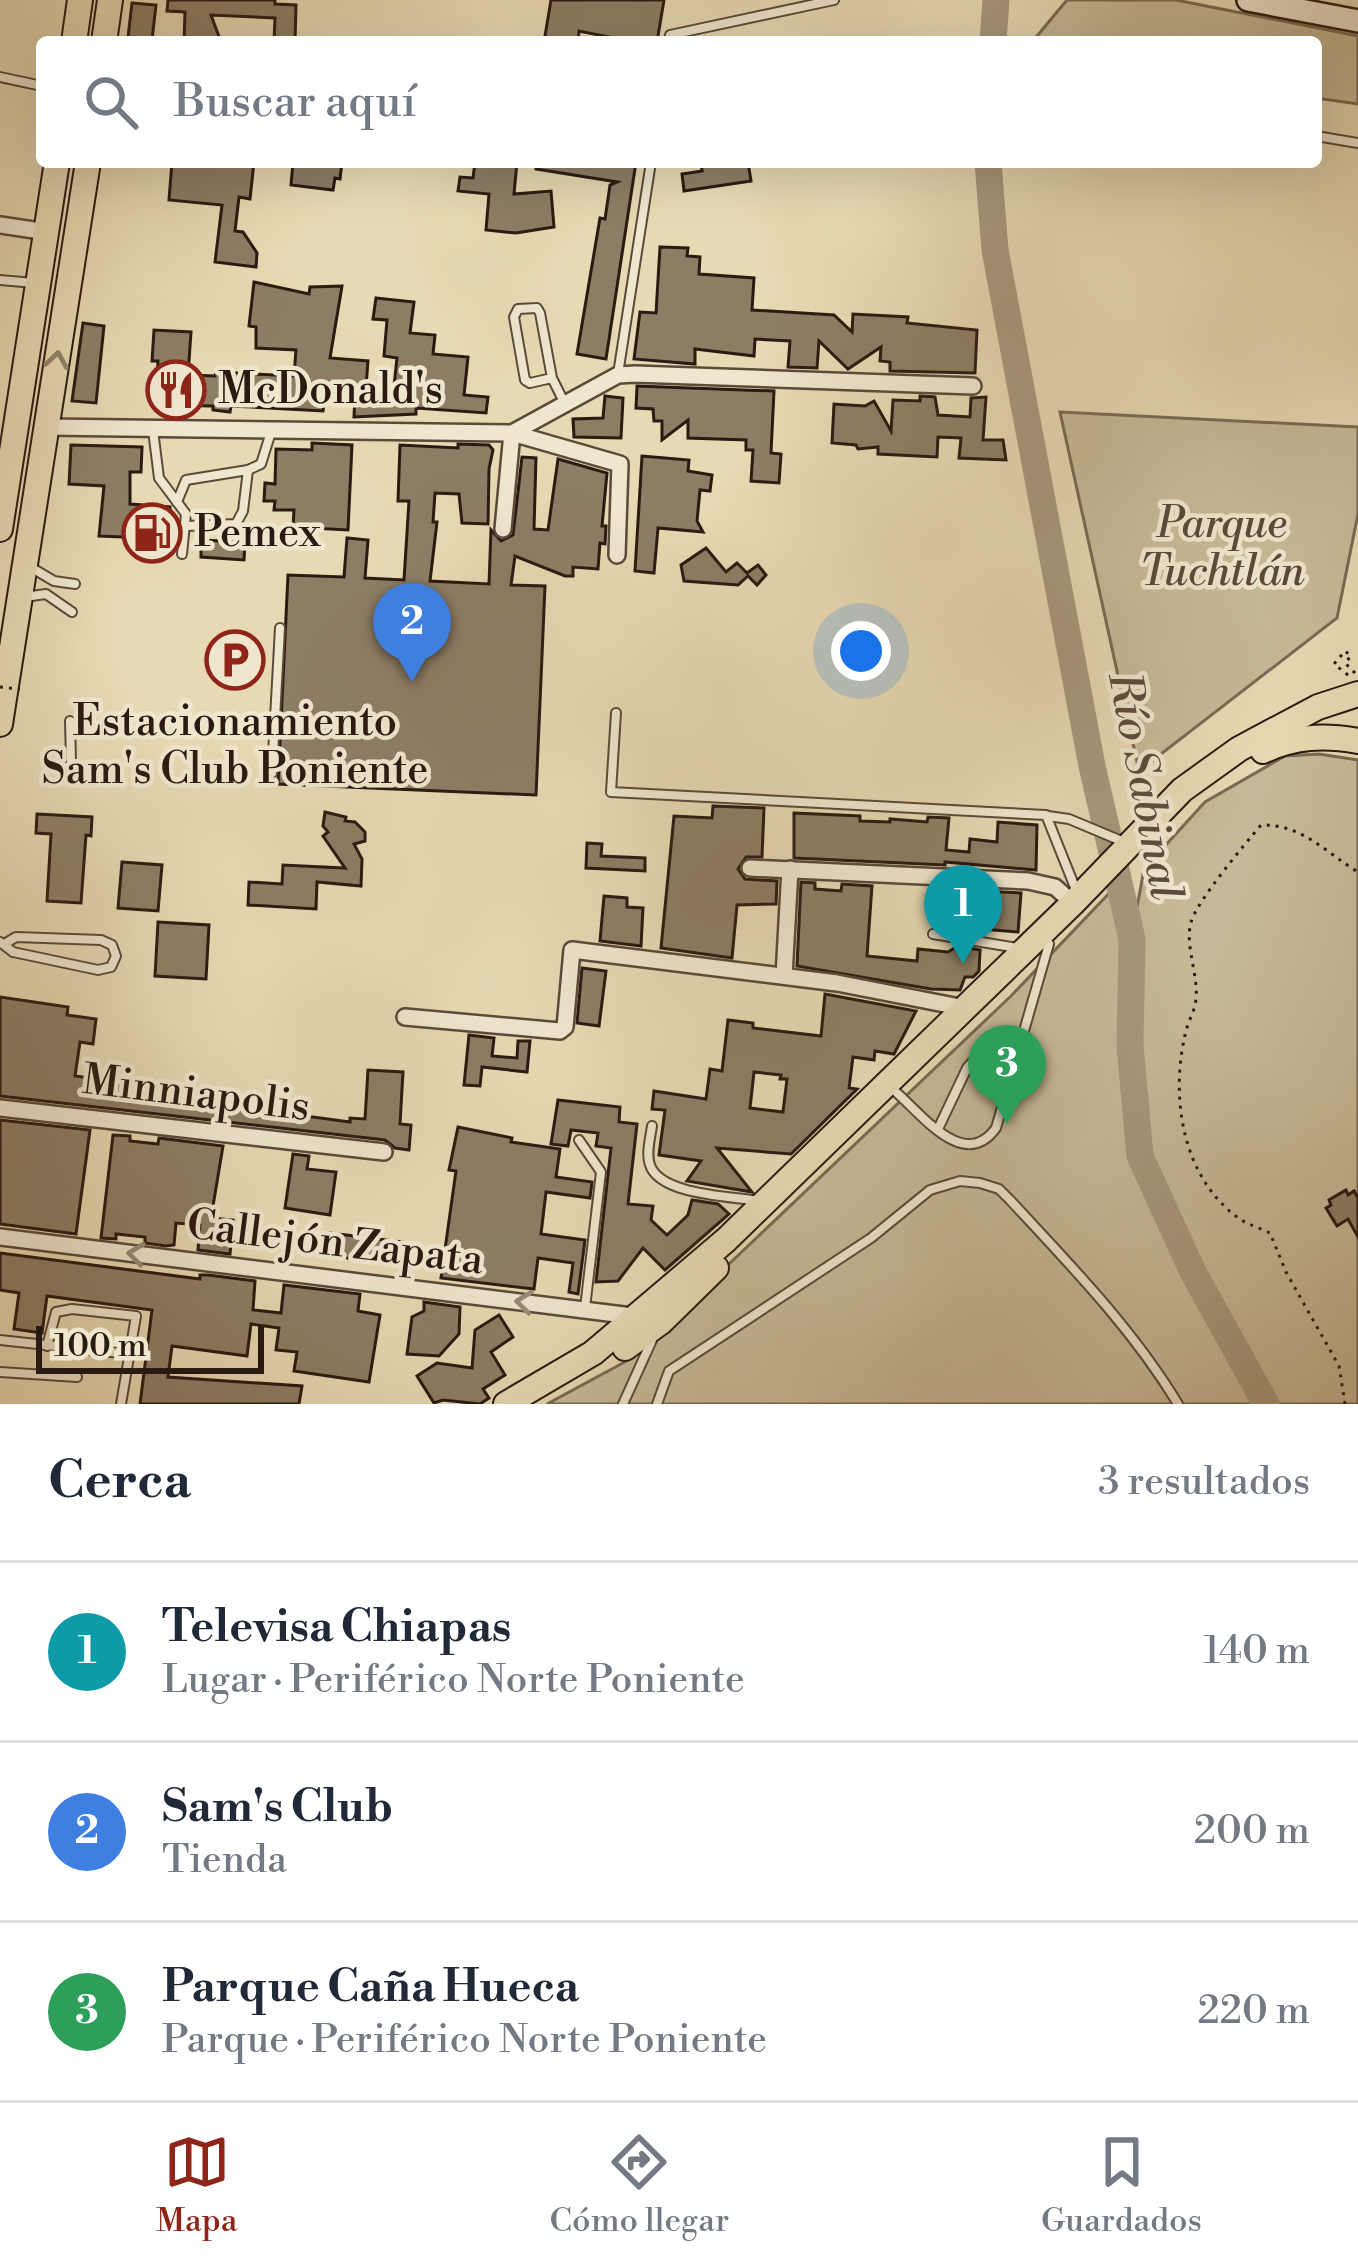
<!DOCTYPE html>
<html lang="es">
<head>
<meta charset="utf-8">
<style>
  body { margin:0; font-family:"Libre Bodoni",serif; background:#f6f6f7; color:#1f2937 }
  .scale { position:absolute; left:36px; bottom:30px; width:228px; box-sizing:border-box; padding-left:12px; border:6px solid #2b1a11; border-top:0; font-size:33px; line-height:42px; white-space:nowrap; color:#2b1a11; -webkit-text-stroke:9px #efe6ce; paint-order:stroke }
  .you { position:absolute; left:861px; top:651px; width:42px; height:42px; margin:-30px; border:9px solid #fff; border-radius:50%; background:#1a73e8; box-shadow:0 0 0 18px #1a73e833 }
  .badge { display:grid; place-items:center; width:78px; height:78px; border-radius:50%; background:#8f2418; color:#fff; font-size:39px; font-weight:700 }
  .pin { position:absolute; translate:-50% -99px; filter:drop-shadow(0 3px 6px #0008) }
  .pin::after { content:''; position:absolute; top:63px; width:42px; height:36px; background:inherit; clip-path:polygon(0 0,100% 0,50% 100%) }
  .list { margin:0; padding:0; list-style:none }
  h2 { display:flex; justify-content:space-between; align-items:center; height:156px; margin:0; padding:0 48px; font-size:51px }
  h2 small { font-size:39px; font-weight:400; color:#747a83 }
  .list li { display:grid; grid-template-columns:78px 1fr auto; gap:36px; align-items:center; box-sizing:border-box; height:180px; padding:0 48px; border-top:3px solid #e0e1e3 }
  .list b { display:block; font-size:45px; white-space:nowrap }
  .list p { margin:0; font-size:39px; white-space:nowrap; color:#747a83 }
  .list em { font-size:39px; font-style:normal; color:#747a83 }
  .icon { flex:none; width:66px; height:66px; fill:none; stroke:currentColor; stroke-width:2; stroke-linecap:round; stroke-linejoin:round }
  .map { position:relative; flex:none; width:1358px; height:1404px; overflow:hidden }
  .search { position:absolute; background:#fff; box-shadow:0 12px 48px #0002; left:36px; right:36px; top:36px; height:132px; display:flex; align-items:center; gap:30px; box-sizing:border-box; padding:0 42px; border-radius:12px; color:#747a83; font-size:45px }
  .sheet { height:696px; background:#fff }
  nav { display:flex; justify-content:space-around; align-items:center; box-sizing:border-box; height:168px; border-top:3px solid #e0e1e3; background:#fff; font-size:33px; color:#747a83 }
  nav a { display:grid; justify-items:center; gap:6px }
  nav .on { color:#8f2418 }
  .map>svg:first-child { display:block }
  .green { fill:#c7b997; stroke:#796a54; stroke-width:3 }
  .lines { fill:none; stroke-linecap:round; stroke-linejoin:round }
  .river { stroke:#a7987c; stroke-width:27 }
  .building { fill:#8d7d65; stroke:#2b1a11; stroke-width:3; fill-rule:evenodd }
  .lane-casing { stroke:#5a4a3a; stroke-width:12 }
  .street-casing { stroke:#5a4a3a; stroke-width:20 }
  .secondary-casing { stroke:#2b1a11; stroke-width:26 }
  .primary-casing { stroke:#2b1a11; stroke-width:28 }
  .path { stroke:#2b1a11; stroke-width:3; stroke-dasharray:3 6; stroke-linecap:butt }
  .lane { stroke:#efe6ce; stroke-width:8 }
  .street { stroke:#efe6ce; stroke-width:15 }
  .secondary { stroke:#efe6ce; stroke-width:21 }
  .primary { stroke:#e7d9b3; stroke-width:24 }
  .path-bridge { stroke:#2b1a11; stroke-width:3; stroke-dasharray:3 6; stroke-linecap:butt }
  .oneway { stroke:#92836a }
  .oneway2 { stroke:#978a79 }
  .labels { text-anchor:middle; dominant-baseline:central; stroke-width:9; stroke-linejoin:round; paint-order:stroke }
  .poi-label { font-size:42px; fill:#2b1a11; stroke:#efe6ce; text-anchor:start }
  .park-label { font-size:42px; font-style:italic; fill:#5a4a39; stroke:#efe6ce }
  .street-label { font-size:42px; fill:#2b1a11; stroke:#efe6ce }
  .water-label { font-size:45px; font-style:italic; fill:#5d4c3c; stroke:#efe6ce }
</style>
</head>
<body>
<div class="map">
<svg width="1358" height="1404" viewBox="0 0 1358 1404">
  <rect width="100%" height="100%" fill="#e7d9b3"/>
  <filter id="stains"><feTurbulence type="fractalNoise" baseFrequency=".00167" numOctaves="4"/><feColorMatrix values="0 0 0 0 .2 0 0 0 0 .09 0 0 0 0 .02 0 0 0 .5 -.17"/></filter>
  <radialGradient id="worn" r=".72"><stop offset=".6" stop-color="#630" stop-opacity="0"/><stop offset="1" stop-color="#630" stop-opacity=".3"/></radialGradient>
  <g class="green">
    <path d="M1067,0H1176L1358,36V104L1316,98V42H1032Z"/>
    <path d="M1060,412L1358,427V514L1337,618L1139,771Z"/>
    <path d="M1319,754L1358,760V1404H547L632,1358L702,1295L729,1264L1011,996L1119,883L1132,935L1144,869L1205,802L1285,756Z"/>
  </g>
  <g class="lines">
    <g class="river">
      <path d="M993,42L996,0"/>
      <path d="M988,162L995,250L1092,766L1132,939L1130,1045L1140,1156L1193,1272L1266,1404"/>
    </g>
  </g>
  <g class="building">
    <path d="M168,0H275V4L296,5L295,42H274L275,18L211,15L221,42H184L185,12L167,11Z"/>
    <path d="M551,0H664L657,42H634L579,31L578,42H544Z"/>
    <path d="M132,3L156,5L152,40L128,37Z"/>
    <path d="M172,162H254L250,199L239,197L235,231L243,232L257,253L256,267L215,262L222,205L169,200Z"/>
    <path d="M293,162H342L340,179L335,178L333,190L291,185Z"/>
    <path d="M475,162H517L514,194L551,191L554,227L516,233L486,230L489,194L458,191L460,177L473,178Z"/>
    <path d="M536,162H636L606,359L577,354L600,218L605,219L610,185L617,182L536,169Z"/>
    <path d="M701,162H748L751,181L684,191L682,174L702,171Z"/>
    <path d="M660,247L688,248L687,256L700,257L699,274L754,278L752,310L834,315L852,332L853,314L908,317L907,323L977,330L975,373L890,371V362L880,361L881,347L848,369L819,341L817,368L788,367L790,341L755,339L754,356L695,349V364L634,359L640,312L656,313Z"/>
    <path d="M254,282L309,294L310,287L342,286L330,358L368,361L366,387L327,384L323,411L231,406L230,412L213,410V406L156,405L158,361H152L154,330L191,332L188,375L215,376L216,372L294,376L296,350L256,348V327L249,326Z"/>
    <path d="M376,298L414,302L410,333L435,335L433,354L468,357L464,395L488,397L486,413L416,408V414L354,417L355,394L393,396L397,358L384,356L387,320L373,319Z"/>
    <path d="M83,323L104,326L96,403L72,401Z"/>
    <path d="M637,386L774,391L771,453L781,454L779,483L751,481L753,450H746V440L688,438V420L662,440V421H654L653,409L636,408Z"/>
    <path d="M605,396L623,398L621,438L574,437L573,419L603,418Z"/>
    <path d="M920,396L935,397L938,415L970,417L971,398L986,397L983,440H1003L1006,460L959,458L961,438L938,437L937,457L878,454V447L858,449L856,445L832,443L834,404L865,406L874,401L891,431L893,400L920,401Z"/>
    <path d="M312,443L352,445L348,530L293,527L294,510H274L275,501H264L265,483L275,484L276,449L312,450Z"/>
    <path d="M458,444L489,445L493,450L489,469L488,524L462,523L459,494L435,493L433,522H437L430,581L489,584L491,530L501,541L513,535L522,457L536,458L534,529L548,530L558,459L607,473L602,526H606L605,544L600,543L598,569L573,567V576H565L515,556L511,585L545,586L536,795L278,784L288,575L344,577L347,538L368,540L365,578L404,580L409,501H398L400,445L458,448Z"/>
    <path d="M71,445L142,447L141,472H130V504L170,507L171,539L99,536L104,486L69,484Z"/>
    <path d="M642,456L689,460L688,471L712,475L710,491L700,490L697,521L703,532L658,528L654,573L635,571Z"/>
    <path d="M201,540L245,542L244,560L201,557Z"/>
    <path d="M706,548L726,572L737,563L747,573L758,565L766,575L757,585L748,576L738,585L684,581L681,565Z"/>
    <path d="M713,806L764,808L762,857H746L738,869L745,879L777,881L776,904L737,905L732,958L661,948L674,816L712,818Z"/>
    <path d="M325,812L346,817L345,821L355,822L365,832V841L354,844L362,859L361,886L317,882L316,909L248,905L249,882L282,884L283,865L345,868L323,836L328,832L323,826Z"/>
    <path d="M794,813L860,816V821L890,822V819L927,822L928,817L949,818L946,850L969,852L970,839L997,842L998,822L1037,825L1036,870L945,862V865L794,858Z"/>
    <path d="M37,814L92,817L91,836L86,835L81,903L47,901L51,834L36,833Z"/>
    <path d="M587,843L602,844L601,856L645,858V871L586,868Z"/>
    <path d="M122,862L162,865L158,911L118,908Z"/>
    <path d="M801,882L815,883V889L841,891L842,884L872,886L867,956L917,961L918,949L948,952L958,946L980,950L979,971L973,977H965L960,990L931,989L797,966Z"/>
    <path d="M941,889L1021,893L1018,932L981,929V934L947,924L948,909H940Z"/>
    <path d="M604,896L627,898V907L643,908L641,946L600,941Z"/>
    <path d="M158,922L209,925L206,979L155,976Z"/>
    <path d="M582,968L606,971L599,1026L577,1023Z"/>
    <path d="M825,994L916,1011L894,1054L875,1051L874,1060L853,1057L849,1088L857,1089L791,1154L717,1148L752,1192L687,1181L701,1161L659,1155L665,1110L652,1109L654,1091L706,1099L710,1069L722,1071L728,1020L753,1023V1028L821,1036ZM754,1072L781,1075L780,1079H787L783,1112L750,1108Z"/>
    <path d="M0,997L68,1007L67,1015L96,1019L93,1044L80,1042L75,1076L163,1087V1094L269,1103L268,1111L350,1122V1118L365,1119L368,1070L403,1072L400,1124L411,1125L409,1150L395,1148L385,1140L0,1096Z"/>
    <path d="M469,1035L494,1038L492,1056L517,1058L518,1041H530L527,1072L482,1067L480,1086L464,1085Z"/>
    <path d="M558,1100L620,1107L619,1122L637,1124L628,1204L653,1206L651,1220L667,1235L688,1215L692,1200L718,1204L729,1214L665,1270L643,1248L618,1281L596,1282L611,1148L596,1146L598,1133L571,1130L568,1146L551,1144Z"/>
    <path d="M0,1120L90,1130L76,1234L0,1224Z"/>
    <path d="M458,1127L512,1138L511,1142L560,1149L556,1177L592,1182L590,1198L546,1192L541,1234L585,1240L578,1294L569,1292L573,1263L538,1258L534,1289L441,1278L456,1171L449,1170Z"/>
    <path d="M113,1135L130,1136V1141L158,1144L159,1138L223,1146L211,1218L233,1220L230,1254L198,1250L200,1225L176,1223L174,1245L166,1246L145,1243V1237L116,1234V1239L101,1238Z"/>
    <path d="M293,1154L309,1156L307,1169L336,1172L330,1215L285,1208Z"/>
    <path d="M1346,1190L1348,1195L1354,1191L1358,1198V1237L1348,1219L1337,1226L1326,1208L1331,1205L1329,1200Z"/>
    <path d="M330,1233L403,1242L400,1264L322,1255Z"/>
    <path d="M0,1253L200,1279V1275H208L255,1281L253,1310L281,1313L284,1285L360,1294L358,1311L380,1315L369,1382L294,1371L297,1352L276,1350L279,1328L251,1324L247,1356L172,1346L168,1377L302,1386L299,1404H140L152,1310L47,1296L42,1333L14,1329L19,1293L0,1290Z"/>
    <path d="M424,1302L460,1307L459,1334L439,1356L407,1354L412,1317L424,1311Z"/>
    <path d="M499,1315L513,1337L491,1352L505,1375L483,1389L489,1398L480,1404L443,1400L434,1403L417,1376L437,1363L472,1368L475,1330Z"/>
  </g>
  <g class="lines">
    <g class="lane-casing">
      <g id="lane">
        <path d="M669,42L670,35L834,0"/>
        <path d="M0,77L42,86"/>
        <path d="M1316,136L1358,143"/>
        <path d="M0,280L34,283"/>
        <path d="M618,374L651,162"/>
        <path d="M552,378L530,383L525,380L514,317L518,309L537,308L540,313L552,378L565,404"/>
        <path d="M153,430L159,478L186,514L182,554"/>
        <path d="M177,502L186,480L248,470L261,464L271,432"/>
        <path d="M186,526L236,524L243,511L248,470"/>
        <path d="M32,568L54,581L75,584"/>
        <path d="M24,597L46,594L72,612"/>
        <path d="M616,713L611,792L1046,815L1076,890"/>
        <path d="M70,721L71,761"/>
        <path d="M272,773L280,628"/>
        <path d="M1048,816L1069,819L1124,842"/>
        <path d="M933,934L1018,948"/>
        <path d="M0,942L13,952L98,970L111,967L116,956L112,945L101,940L16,937L6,943"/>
        <path d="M897,1093C924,1117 965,1171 996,1128L1049,944"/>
        <path d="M652,1126C650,1139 646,1154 650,1165C660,1195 730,1196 758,1201"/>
        <path d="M938,1129L967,1068L976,1058H1016"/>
        <path d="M579,1140L601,1172L585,1308"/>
        <path d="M0,1340L129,1354"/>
        <path d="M47,1346L56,1312L72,1309L136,1316L121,1404"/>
        <path d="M0,1372L77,1377"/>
        <path d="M623,1404L652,1340"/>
        <path d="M657,1404L669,1371L871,1238L930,1190L960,1181L980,1183L999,1189L1011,1201C1071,1266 1132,1328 1178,1404"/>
      </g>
    </g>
    <g class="street-casing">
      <g id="street">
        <path d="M0,225L47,232"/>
        <path d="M47,427L512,433L618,375L635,374L973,386"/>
        <path d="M503,529L512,433L620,464L617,555"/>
        <path d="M750,868L1028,881L1055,887L1073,903"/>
        <path d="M784,976L790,869"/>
        <path d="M405,1017L560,1031L565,1027L572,950L837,983L965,1008"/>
        <path d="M0,1108L384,1152"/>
        <path d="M0,1237L640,1317"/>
      </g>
    </g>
    <g class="secondary-casing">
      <path id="secondary" d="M1248,0L1358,21"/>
    </g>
    <g class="primary-casing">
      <g id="primary">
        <path d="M74,42L80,0"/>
        <path d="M104,42L110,0"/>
        <path d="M0,529L57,162"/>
        <path d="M0,724L88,162"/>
        <path d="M1263,751C1295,736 1324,735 1358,741"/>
        <path d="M625,1348L661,1322L716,1268"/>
        <path d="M506,1404L593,1353L726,1240L1073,903L1182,790L1239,749L1318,707L1358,694"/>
      </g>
    </g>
    <g class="path">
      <path d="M1348,675L1334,664L1345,651L1351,656L1345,663L1357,675"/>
      <path d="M1345,1404L1339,1366L1286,1272L1270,1233C1260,1228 1246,1224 1237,1217C1181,1175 1170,1095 1186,1031C1188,1022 1193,1014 1195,1005C1201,979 1184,948 1191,922C1197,901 1245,844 1261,825C1302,824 1325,852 1358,872"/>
    </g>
    <use href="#lane" class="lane"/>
    <use href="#street" class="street"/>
    <use href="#secondary" class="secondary"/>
    <use href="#primary" class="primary"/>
    <path class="path-bridge" d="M0,687L20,689"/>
  </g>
  <defs><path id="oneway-chevron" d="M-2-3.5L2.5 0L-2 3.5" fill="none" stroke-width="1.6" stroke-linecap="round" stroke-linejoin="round" transform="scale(3)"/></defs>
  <use class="oneway" href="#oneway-chevron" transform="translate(57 360) rotate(-81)"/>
  <g class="oneway2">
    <use href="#oneway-chevron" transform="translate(136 1254) rotate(-173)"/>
    <use href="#oneway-chevron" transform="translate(524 1302) rotate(-173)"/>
  </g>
  <defs>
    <g id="restaurant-ring" transform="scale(3)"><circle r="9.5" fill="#efe6ce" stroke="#8f2418" stroke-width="1.5"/><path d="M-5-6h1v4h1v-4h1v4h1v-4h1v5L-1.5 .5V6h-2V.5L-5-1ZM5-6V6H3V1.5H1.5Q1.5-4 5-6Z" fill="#8f2418"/></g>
    <g id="fuel-ring" transform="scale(3)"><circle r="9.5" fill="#efe6ce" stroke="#8f2418" stroke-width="1.5"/><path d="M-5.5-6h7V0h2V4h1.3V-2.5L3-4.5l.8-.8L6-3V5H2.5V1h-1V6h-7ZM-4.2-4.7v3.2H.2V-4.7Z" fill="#8f2418"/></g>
    <g id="parking-ring" transform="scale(3)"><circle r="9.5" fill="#efe6ce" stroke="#8f2418" stroke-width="1.5"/><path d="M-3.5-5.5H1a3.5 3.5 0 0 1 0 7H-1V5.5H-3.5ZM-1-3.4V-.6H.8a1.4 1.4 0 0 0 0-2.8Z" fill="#8f2418"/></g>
  </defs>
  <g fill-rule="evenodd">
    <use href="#restaurant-ring" x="176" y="390"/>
    <use href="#fuel-ring" x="152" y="533"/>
    <use href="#parking-ring" x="235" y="660"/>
  </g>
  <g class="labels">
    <g class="poi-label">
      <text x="218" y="390">McDonald's</text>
      <text x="194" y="533">Pemex</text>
      <text x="235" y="722" text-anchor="middle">Estacionamiento<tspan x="235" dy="48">Sam's Club Poniente</tspan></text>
    </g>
    <g class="park-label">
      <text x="1222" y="524">Parque<tspan x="1222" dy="48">Tuchtlán</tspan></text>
    </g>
    <g class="street-label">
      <text transform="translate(196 1094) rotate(7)">Minniapolis</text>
      <text transform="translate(335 1243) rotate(7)">Callejón Zapata</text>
    </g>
    <g class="water-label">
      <text transform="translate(1144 786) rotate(79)">Río Sabinal</text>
    </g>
  </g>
  <rect width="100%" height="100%" filter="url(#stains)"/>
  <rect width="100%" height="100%" fill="url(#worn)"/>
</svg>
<div class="scale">100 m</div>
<div class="you"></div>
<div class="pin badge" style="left:963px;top:964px;background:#0f9aa8">1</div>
<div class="pin badge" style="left:412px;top:682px;background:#3f7fe0">2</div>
<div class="pin badge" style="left:1007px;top:1124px;background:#2e9e5b">3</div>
<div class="search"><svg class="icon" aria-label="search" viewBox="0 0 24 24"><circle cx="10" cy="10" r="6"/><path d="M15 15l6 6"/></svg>Buscar aquí</div>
</div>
<section class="sheet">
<h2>Cerca<small>3 resultados</small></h2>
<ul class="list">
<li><span class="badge" style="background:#0f9aa8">1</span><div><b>Televisa Chiapas</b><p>Lugar · Periférico Norte Poniente</p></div><em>140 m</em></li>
<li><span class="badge" style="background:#3f7fe0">2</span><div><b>Sam's Club</b><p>Tienda</p></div><em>200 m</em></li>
<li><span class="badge" style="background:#2e9e5b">3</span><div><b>Parque Caña Hueca</b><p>Parque · Periférico Norte Poniente</p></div><em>220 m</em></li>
</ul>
</section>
<nav>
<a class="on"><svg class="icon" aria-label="map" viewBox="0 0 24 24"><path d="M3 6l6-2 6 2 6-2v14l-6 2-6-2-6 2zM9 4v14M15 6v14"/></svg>Mapa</a>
<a><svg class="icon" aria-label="directions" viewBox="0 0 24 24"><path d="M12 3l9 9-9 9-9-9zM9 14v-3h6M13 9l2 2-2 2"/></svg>Cómo llegar</a>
<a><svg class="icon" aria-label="saved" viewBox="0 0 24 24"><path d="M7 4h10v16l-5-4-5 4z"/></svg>Guardados</a>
</nav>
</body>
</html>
